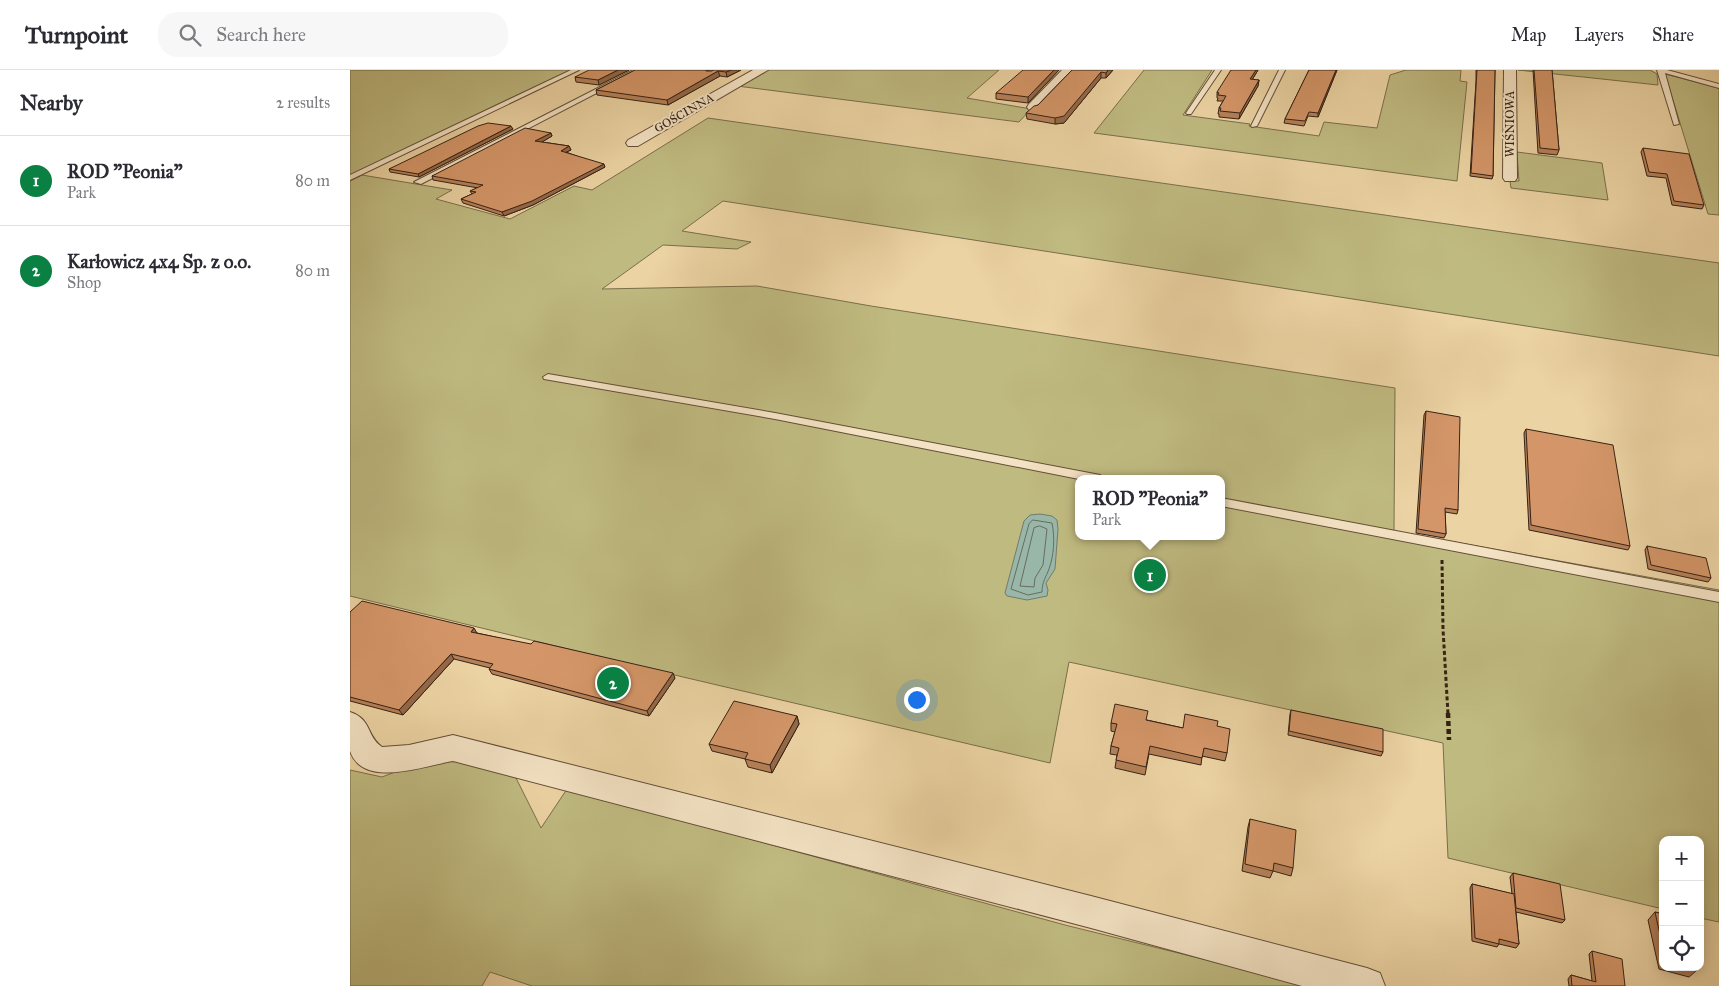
<!DOCTYPE html>
<html lang="en">
<head>
<meta charset="utf-8">
<style>
  body { margin:0; font-family:"IM FELL Great Primer",serif; background:#f7f7f7; color:#2b2b33 }
  .controls { position:absolute; right:15px; bottom:15px; display:grid; overflow:hidden; border-radius:10px; box-shadow:0 2px 12px #0003 }
  .controls button { width:45px; height:45px; display:grid; place-items:center; padding:0; border:0; border-bottom:1px solid #e1e1e2; background:#fff; color:#2b2b33; font:25px sans-serif }
  .you { position:absolute; left:566px; top:629px; width:18px; height:18px; margin:-12px; border:4px solid #fff; border-radius:50%; background:#1a73e8; box-shadow:0 0 0 8px #1a73e833 }
  .badge { display:grid; place-items:center; width:32px; height:32px; border-radius:50%; background:#0b8043; color:#fff; font-size:16px; font-weight:700 }
  .pin { position:absolute; translate:-50% -50%; border:2px solid #fff; box-shadow:0 1px 5px #0006 }
  .popup { position:absolute; left:725px; top:405px; width:150px; height:65px; box-sizing:border-box; display:grid; place-content:center; border-radius:10px; background:#fff; filter:drop-shadow(0 1px 4px #0005); font-size:16px; white-space:nowrap; color:#7c7c81 }
  .popup b { font-size:19px; color:#2b2b33 }
  .popup::after { content:''; position:absolute; left:50%; top:100%; margin-left:-10px; border:10px solid transparent; border-top-color:#fff }
  .list { margin:0; padding:0; list-style:none }
  h2 { display:flex; justify-content:space-between; align-items:center; height:65px; margin:0; padding:0 20px; font-size:21px }
  h2 small { font-size:16px; font-weight:400; color:#7c7c81 }
  .list li { display:grid; grid-template-columns:32px 1fr auto; gap:15px; align-items:center; box-sizing:border-box; height:90px; padding:0 20px; border-top:1px solid #e1e1e2 }
  .list b { display:block; font-size:19px; white-space:nowrap }
  .list p { margin:0; font-size:16px; white-space:nowrap; color:#7c7c81 }
  .list em { font-size:16px; font-style:normal; color:#7c7c81 }
  .icon { flex:none; width:28px; height:28px; fill:none; stroke:currentColor; stroke-width:2; stroke-linecap:round; stroke-linejoin:round }
  .map { position:relative; flex:none; width:1369px; height:916px; overflow:hidden }
  header { display:flex; align-items:center; gap:30px; box-sizing:border-box; height:70px; padding:0 25px; background:#fff; border-bottom:1px solid #e1e1e2 }
  header strong { font-size:24px }
  nav { display:flex; gap:28px; margin-inline-start:auto; font-size:18px }
  .search { width:350px; height:45px; background:#f7f7f7; display:flex; align-items:center; gap:12px; box-sizing:border-box; padding:0 18px; border-radius:20px; color:#7c7c81; font-size:19px }
  main { display:flex }
  aside { flex:1; background:#fff }
  .map>svg:first-child { display:block }
  .green { fill:#bfba80; stroke:#7a6e4a; fill-rule:evenodd }
  .water { fill:#99b7a8; stroke:#717b6d }
  .lines { fill:none; stroke-linecap:round; stroke-linejoin:round }
  .shore { stroke:#686c5e; stroke-width:1 }
  .lane-casing { stroke:#644e38; stroke-width:2 }
  .street-casing { stroke:#644e38; stroke-width:2 }
  .path-far1 { stroke:#362215; stroke-width:3; stroke-dasharray:4 2.5; stroke-linecap:butt }
  .path { stroke:#362215; stroke-width:4.5; stroke-dasharray:5 3; stroke-linecap:butt }
  .lane { fill:#f3e2c3; fill-rule:evenodd }
  .street { fill:#f3e2c3; fill-rule:evenodd }
  .wall { fill:#b68159; stroke:#362215 }
  .shaded-wall { fill:#946949; stroke:#362215 }
  .building { fill:#d49668; stroke:#362215 }
  .labels { text-anchor:middle; dominant-baseline:central; stroke-width:4; stroke-linejoin:round; paint-order:stroke }
  .far-street-label { font-size:12px; fill:#362215; stroke:#f3e2c3 }
</style>
</head>
<body>
<header>
<strong>Turnpoint</strong>
<div class="search"><svg class="icon" aria-label="search" viewBox="0 0 24 24"><circle cx="10" cy="10" r="6"/><path d="M15 15l6 6"/></svg>Search here</div>
<nav><a>Map</a><a>Layers</a><a>Share</a></nav>
</header>
<main>
<aside>
<h2>Nearby<small>2 results</small></h2>
<ul class="list">
<li><span class="badge">1</span><div><b>ROD &quot;Peonia&quot;</b><p>Park</p></div><em>80 m</em></li>
<li><span class="badge">2</span><div><b>Karłowicz 4x4 Sp. z o.o.</b><p>Shop</p></div><em>80 m</em></li>
</ul>
</aside>
<div class="map">
<svg width="1369" height="916" viewBox="0 0 1369 916">
  <rect width="100%" height="100%" fill="#ecd3a3"/>
  <filter id="stains"><feTurbulence type="fractalNoise" baseFrequency=".004" numOctaves="4"/><feColorMatrix values="0 0 0 0 .2 0 0 0 0 .09 0 0 0 0 .02 0 0 0 .5 -.17"/></filter>
  <radialGradient id="worn" r=".72"><stop offset=".6" stop-color="#630" stop-opacity="0"/><stop offset="1" stop-color="#630" stop-opacity=".3"/></radialGradient>
  <g class="green">
    <path d="M0,0H222L0,105Z"/>
    <path d="M417,0H649L617,28L681,39L669,52L387,16Z"/>
    <path d="M794,0H862L833,45L900,54L899,56L969,66L974,52L1027,58L1040,5L1056,0H1111L1110,11L1117,12L1107,111L744,63Z"/>
    <path d="M1168,0H1300L1307,4L1308,15Z"/>
    <path d="M1315,4L1369,18V145L1358,144Z"/>
    <path d="M358,48L1369,193V286L373,131L332,161L401,172L387,179L313,175L252,219L407,216L521,236L1045,318L1044,461L1369,520V852L1350,848V770H1313V839L1098,788L1093,673L719,592L700,693L333,607L0,526V111L12,105L102,120L86,129L160,149L224,116L242,120ZM729,409H871V466H729Z"/>
    <path d="M1167,82L1252,93L1258,130L1161,118L1160,111H1169Z"/>
    <path d="M90,685L166,708L191,758L217,719L715,855L962,916H182L140,902L132,916H0V700L32,707Z"/>
  </g>
  <path class="water" d="M690,444L702,446L707,450L708,459L705,499L696,513L698,520L697,526L677,530L657,526L655,523L674,451L680,445Z"/>
  <g class="lines">
    <g class="shore">
      <path d="M683,450L702,453C705,468 704,485 699,499C696,507 692,512 692,522L678,525L661,519L679,454Z"/>
      <path d="M690,456L697,459L693,495L685,508L684,517L670,516L684,458Z"/>
    </g>
    <g class="lane-casing">
      <g id="lane">
        <path d="M221,0H229L0,110V105Z"/>
        <path d="M283,0H291L71,114L64,112Z"/>
        <path d="M865,0H871L841,44H837L836,43Z"/>
        <path d="M929,0H935L907,56L902,57L901,56Z"/>
        <path d="M1307,0H1317L1369,14V18L1315,3L1329,54L1324,55Z"/>
        <path d="M198,304L425,343L750,405L756,409H729L425,349L194,309L193,307Z"/>
        <path d="M871,428L1369,522V532L871,436Z"/>
      </g>
    </g>
    <g class="street-casing">
      <g id="street">
        <path d="M403,0H418L288,76H278L276,73L278,70Z"/>
        <path d="M712,0H725L687,40H679L677,37L679,34Z"/>
        <path d="M1154,0H1166L1167,108L1165,111H1155L1153,108Z"/>
        <path d="M0,642C22,649 16,666 32,677L59,675L103,665L741,826L1017,898L1030,903L1035,916H952L741,858L103,691C77,695 13,720 0,681C0,670 0,653 0,642Z"/>
      </g>
    </g>
    <path class="path-far1" d="M1092,490L1093,559L1098,644"/>
    <path class="path" d="M1098,643L1099,670"/>
    <use href="#lane" class="lane"/>
    <use href="#street" class="street"/>
  </g>
  <g class="wall">
    <path d="M279,0L249,15L226,12L225,7Z"/>
    <path d="M285,0H359V1L391,0L377,7L370,6L318,35L247,25L246,20Z"/>
    <path d="M709,0L678,33L646,29V23Z"/>
    <path d="M722,0H763L756,8H751L714,53L705,54L677,49L676,43L688,35Z"/>
    <path d="M908,0L902,10H909L908,16L889,49L869,47V44H868L869,38L873,31H867L868,28H867V22Z"/>
    <path d="M959,0H987L968,47L958,46L954,56L934,53L935,49Z"/>
    <path d="M1126,0H1145L1143,106L1142,109L1120,106L1126,11Z"/>
    <path d="M1183,0H1202L1209,80L1207,85L1188,83Z"/>
    <path d="M163,59L69,107L40,102L39,99Z"/>
    <path d="M201,63L202,66L192,72L219,76L221,80L216,82L255,97L183,135L154,146L113,133L111,129L122,124L120,121L128,118L83,110L82,106Z"/>
    <path d="M1293,78L1354,135L1352,139L1322,135L1316,108L1297,106L1291,82Z"/>
    <path d="M1076,341L1108,440L1107,444L1095,442L1096,464L1094,468L1066,463L1074,345Z"/>
    <path d="M1176,359L1280,476L1278,480L1179,460L1174,363Z"/>
    <path d="M1297,476L1361,508L1358,512L1298,499L1295,480Z"/>
    <path d="M0,542L127,563L325,608L299,646L142,604L139,599L140,598L104,589L53,645L0,631Z"/>
    <path d="M941,640L1033,682L1031,686L938,665L940,644Z"/>
    <path d="M447,646L449,654L422,703L398,697L395,689L362,681L359,674Z"/>
    <path d="M797,650L833,658L867,656L877,683L875,691L852,686L851,695L799,684L795,705L765,698L767,685L760,684L761,676L765,662L761,661V653Z"/>
    <path d="M900,749L943,798L941,806L923,801L920,808L892,801L898,757Z"/>
    <path d="M1163,803L1215,850L1212,853L1166,842L1169,874L1166,878L1149,874L1147,877L1122,871L1120,818L1122,814L1162,824L1160,807Z"/>
    <path d="M1305,842L1313,844V897H1346L1347,900L1339,907L1309,899L1298,850Z"/>
    <path d="M1242,881L1275,916H1219L1218,909L1221,905L1242,911L1239,884Z"/>
  </g>
  <g class="shaded-wall">
    <path d="M268,0H279L249,15L248,10Z"/>
    <path d="M381,0H391L377,7L376,2Z"/>
    <path d="M704,0H709L678,33V27Z"/>
    <path d="M758,0H763L756,8V3Z"/>
    <path d="M906,0H908L899,15L900,9Z"/>
    <path d="M986,0H987L968,47V43Z"/>
    <path d="M368,1L370,6L318,35L317,30Z"/>
    <path d="M751,2V8L714,53L705,54V48Z"/>
    <path d="M909,10L908,16L889,49L890,43Z"/>
    <path d="M161,56L163,59L69,107L68,104Z"/>
    <path d="M201,63L202,66L187,75L185,71Z"/>
    <path d="M219,76L221,80L212,84L211,81Z"/>
    <path d="M254,94L255,97L183,135L154,146L152,142Z"/>
    <path d="M124,558L127,563L124,567L121,562Z"/>
    <path d="M101,584L104,589L53,645L49,640Z"/>
    <path d="M323,603L325,608L299,646L297,641Z"/>
    <path d="M447,646L449,654L422,703L420,695Z"/>
  </g>
  <g class="building">
    <path d="M239,0H268L248,10L225,7Z"/>
    <path d="M285,0H356V1H362L363,0H381L376,2L368,1L317,30L246,20Z"/>
    <path d="M673,0H704L678,27L646,23Z"/>
    <path d="M722,0H758L756,3L751,2L714,46L705,48L676,43L684,36L688,35Z"/>
    <path d="M881,0H906L900,9L909,10L890,43L870,41L871,38H869L876,26L868,25L869,23L867,22Z"/>
    <path d="M959,0H986L968,43L959,42L955,51L935,49Z"/>
    <path d="M1127,0H1145L1143,106L1121,103Z"/>
    <path d="M1184,0H1202L1203,11L1209,80L1190,78Z"/>
    <path d="M138,53L161,56L68,104L39,99L128,56Z"/>
    <path d="M175,58L201,63L185,71L219,76L211,81L254,94L182,131L152,142L111,129L126,122L120,121L133,115L82,106Z"/>
    <path d="M1293,78L1339,84L1354,135L1324,131L1317,104L1299,102Z"/>
    <path d="M1076,341L1110,347L1108,440L1095,438L1096,464L1068,459Z"/>
    <path d="M1176,359L1263,375L1280,476L1181,455Z"/>
    <path d="M1297,476L1356,488L1361,508L1301,495Z"/>
    <path d="M12,531L124,558L121,562L181,574L184,571L323,603L297,641L139,599L143,594L101,584L49,640L0,627V542Z"/>
    <path d="M384,631L447,646L420,695L395,689L398,683L359,674Z"/>
    <path d="M765,634L798,641L796,650L833,658L835,644L868,651L867,656L880,659L877,683L854,678L852,688L800,676L796,697L766,690L769,678L761,676L767,654L761,653Z"/>
    <path d="M941,640L1033,659V682L939,661Z"/>
    <path d="M900,749L946,760L943,798L924,793L923,801L895,794Z"/>
    <path d="M1163,803L1210,814L1215,850L1166,838Z"/>
    <path d="M1122,814L1164,824L1169,874L1149,869V874L1125,868Z"/>
    <path d="M1305,842L1313,844V878Z"/>
    <path d="M1242,881L1272,889L1275,916H1222L1221,905L1246,912Z"/>
    <path d="M1336,897H1346L1347,900Z"/>
  </g>
  <g class="labels">
    <g class="far-street-label">
      <text transform="translate(334 43) rotate(-30)">GOŚCINNA</text>
      <text transform="translate(1160 54) rotate(-90)">WIŚNIOWA</text>
    </g>
  </g>
  <rect width="100%" height="100%" filter="url(#stains)"/>
  <rect width="100%" height="100%" fill="url(#worn)"/>
</svg>
<div class="controls">
<button>+</button>
<button>−</button>
<button><svg class="icon" aria-label="locate" viewBox="0 0 24 24"><circle cx="12" cy="12" r="6"/><path d="M12 2v4M12 18v4M2 12h4M18 12h4"/></svg></button>
</div>
<div class="you"></div>
<div class="pin badge" style="left:800px;top:505px">1</div>
<div class="popup"><b>ROD &quot;Peonia&quot;</b>Park</div>
<div class="pin badge" style="left:263px;top:613px">2</div>
</div>
</main>
</body>
</html>
